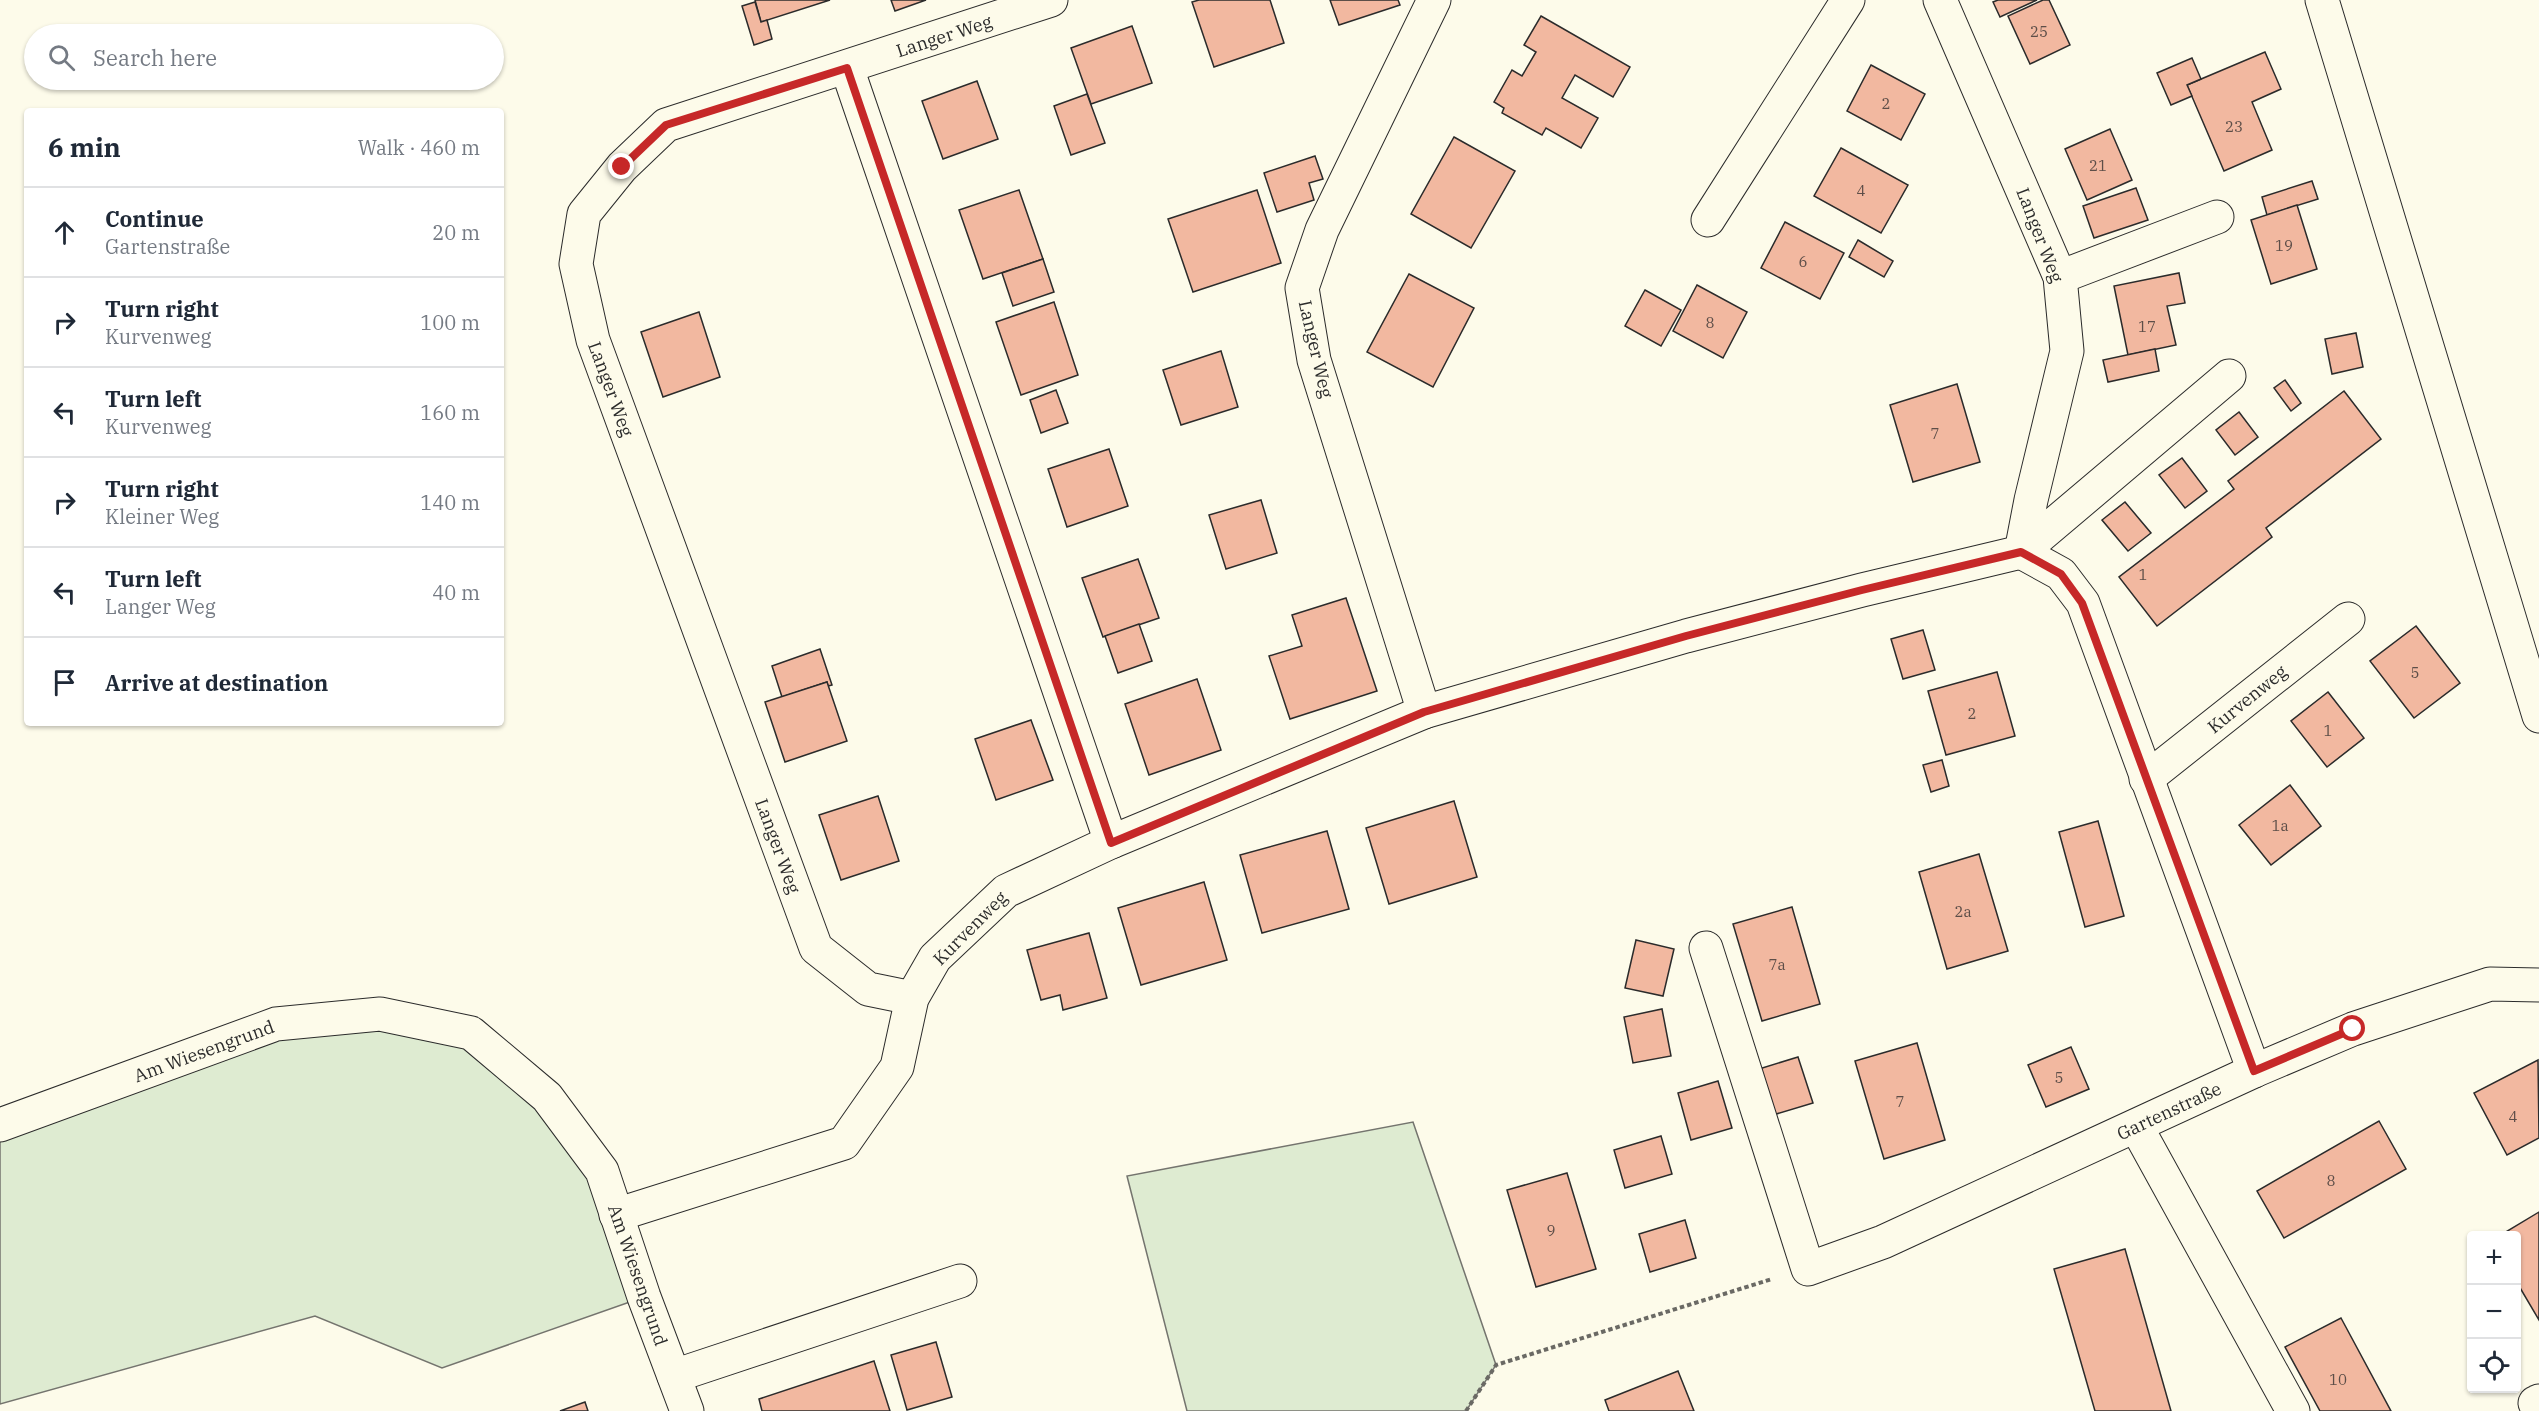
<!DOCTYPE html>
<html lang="en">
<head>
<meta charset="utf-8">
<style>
  body { margin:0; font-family:"IBM Plex Serif",serif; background:#f2f2f3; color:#1f2937 }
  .controls { position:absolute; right:18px; bottom:18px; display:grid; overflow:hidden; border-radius:6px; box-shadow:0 2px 4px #0004 }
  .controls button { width:54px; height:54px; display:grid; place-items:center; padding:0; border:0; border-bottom:2px solid #e0e1e3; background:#fff; color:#1f2937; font:30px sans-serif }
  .stop { position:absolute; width:18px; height:18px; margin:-14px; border:4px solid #c62828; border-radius:50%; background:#fff }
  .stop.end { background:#c62828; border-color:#fff; box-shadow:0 2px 6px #0008 }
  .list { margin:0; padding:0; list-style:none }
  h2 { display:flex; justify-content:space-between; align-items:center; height:78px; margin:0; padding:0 24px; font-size:26px }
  h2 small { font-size:20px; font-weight:400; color:#747a83 }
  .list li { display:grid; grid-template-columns:39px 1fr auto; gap:18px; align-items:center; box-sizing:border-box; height:90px; padding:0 24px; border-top:2px solid #e0e1e3 }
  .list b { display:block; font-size:22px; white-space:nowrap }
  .list p { margin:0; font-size:20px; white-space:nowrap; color:#747a83 }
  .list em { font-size:20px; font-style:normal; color:#747a83 }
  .icon { flex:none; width:33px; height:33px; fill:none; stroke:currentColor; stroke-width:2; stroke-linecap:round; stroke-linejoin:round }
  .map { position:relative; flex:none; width:2539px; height:1411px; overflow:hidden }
  .search { position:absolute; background:#fff; box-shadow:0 2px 4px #0004; left:24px; top:24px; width:480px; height:66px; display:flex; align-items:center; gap:15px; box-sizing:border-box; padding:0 21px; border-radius:33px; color:#747a83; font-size:22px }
  .panel { position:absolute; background:#fff; box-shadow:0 2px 4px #0004; left:24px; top:108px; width:480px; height:618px; border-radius:6px }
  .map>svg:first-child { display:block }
  .green { fill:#deebd1; stroke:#74746e; stroke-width:1.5 }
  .building { fill:#f2b8a0; stroke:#2b2b2b; stroke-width:1.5 }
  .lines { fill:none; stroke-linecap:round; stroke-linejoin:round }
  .minor-casing { stroke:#2b2b2b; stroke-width:35 }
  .path { stroke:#6a6964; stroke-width:4; stroke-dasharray:4.5 3; stroke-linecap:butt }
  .minor { stroke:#fdfbea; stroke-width:33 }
  .route { stroke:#c62828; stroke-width:8 }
  .labels { text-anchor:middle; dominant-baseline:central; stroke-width:4.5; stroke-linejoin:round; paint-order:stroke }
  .number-label { font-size:15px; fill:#5d4e48 }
  .street-label { font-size:18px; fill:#2b2b2b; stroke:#fdfbea }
</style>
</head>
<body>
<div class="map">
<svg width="2539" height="1411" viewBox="0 0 2539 1411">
  <rect width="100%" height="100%" fill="#fdfbea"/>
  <g class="green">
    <path d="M276,1024L471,1033L602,1171L644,1297L442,1368L315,1316L0,1404V1125Z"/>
    <path d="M1413,1122L1496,1365L1466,1411H1187L1127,1176Z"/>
  </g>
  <g class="building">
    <path d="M755,0H830L761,22Z"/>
    <path d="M891,0H926L895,11Z"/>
    <path d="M1199,0H1270L1284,43L1214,67L1192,2Z"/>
    <path d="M1330,0H1398L1400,5L1339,25Z"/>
    <path d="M1998,0H2037L2000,17L1993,2Z"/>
    <path d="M2043,0H2049L2070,45L2030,64L2008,16Z"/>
    <path d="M755,2L761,22L767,20L772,39L754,45L742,6Z"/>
    <path d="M1541,16L1630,67L1613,97L1575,75L1562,98L1598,118L1581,148L1546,128L1542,135L1502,113L1504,108L1494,102L1512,70L1522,76L1536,52L1524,45Z"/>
    <path d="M1132,26L1152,83L1091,104L1071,48Z"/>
    <path d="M2265,52L2281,89L2252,102L2272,150L2224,171L2187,85Z"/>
    <path d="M2192,58L2201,79L2187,85L2192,96L2171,105L2157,73Z"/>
    <path d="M1871,65L1925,94L1901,140L1847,111Z"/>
    <path d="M977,81L998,139L943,159L922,101Z"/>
    <path d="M1087,94L1105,143L1071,155L1054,106Z"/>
    <path d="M2110,129L2132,180L2087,200L2065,149Z"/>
    <path d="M1454,137L1515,171L1471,248L1411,214Z"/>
    <path d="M1841,148L1908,185L1881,233L1814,196Z"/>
    <path d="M1315,156L1323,179L1309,183L1314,200L1277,212L1264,173Z"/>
    <path d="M2312,181L2318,199L2267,215L2262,197Z"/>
    <path d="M2136,188L2148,220L2094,238L2083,206Z"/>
    <path d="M1019,190L1043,259L983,279L959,210Z"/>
    <path d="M1257,190L1281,263L1193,292L1168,219Z"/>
    <path d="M2297,205L2317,269L2271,284L2251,220Z"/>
    <path d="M1785,222L1844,253L1820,299L1761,268Z"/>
    <path d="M1858,240L1893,261L1884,277L1849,257Z"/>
    <path d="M1043,259L1054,292L1013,306L1002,273Z"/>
    <path d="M2179,273L2185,303L2167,306L2176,345L2128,355L2114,286Z"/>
    <path d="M1409,274L1474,308L1433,387L1367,352Z"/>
    <path d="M1697,285L1747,312L1723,358L1673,331Z"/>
    <path d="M1645,290L1681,310L1661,346L1625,326Z"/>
    <path d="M1054,302L1078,375L1021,395L996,322Z"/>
    <path d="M699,312L720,377L663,397L641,332Z"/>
    <path d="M2356,333L2363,367L2332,374L2325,339Z"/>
    <path d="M2155,349L2159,371L2108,382L2103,360Z"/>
    <path d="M1221,351L1238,407L1181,425L1163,370Z"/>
    <path d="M2285,380L2301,403L2291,411L2274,388Z"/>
    <path d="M1957,384L1980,462L1913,482L1890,405Z"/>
    <path d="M1056,390L1068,423L1041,433L1030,400Z"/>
    <path d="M2344,391L2381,439L2266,528L2272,537L2157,626L2119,577L2234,489L2228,481Z"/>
    <path d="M2239,412L2258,437L2235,455L2216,430Z"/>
    <path d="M1109,449L1128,506L1067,527L1048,469Z"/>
    <path d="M2182,458L2207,491L2185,508L2159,475Z"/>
    <path d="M1261,500L1277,553L1226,569L1209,515Z"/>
    <path d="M2125,502L2151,533L2128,551L2102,520Z"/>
    <path d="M1138,559L1159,618L1103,637L1082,578Z"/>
    <path d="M1346,598L1377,691L1290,719L1269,656L1302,646L1292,615Z"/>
    <path d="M1139,624L1152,661L1118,673L1105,636Z"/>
    <path d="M2416,626L2460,683L2414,718L2370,661Z"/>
    <path d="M1923,630L1935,670L1903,679L1891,639Z"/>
    <path d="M820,649L832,685L828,686L827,682L782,697L772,666Z"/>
    <path d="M1997,672L2015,736L1946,755L1928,691Z"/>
    <path d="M1197,679L1221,750L1149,775L1125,704Z"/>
    <path d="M827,682L847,741L785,762L765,702Z"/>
    <path d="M2328,692L2364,738L2327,767L2291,721Z"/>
    <path d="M1031,720L1053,780L996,800L975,739Z"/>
    <path d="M1942,760L1949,786L1931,792L1923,765Z"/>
    <path d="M2290,785L2321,826L2271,865L2239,825Z"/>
    <path d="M878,796L899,861L841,880L819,815Z"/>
    <path d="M1454,801L1477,877L1389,904L1366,828Z"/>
    <path d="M2098,821L2124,916L2085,927L2059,832Z"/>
    <path d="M1327,831L1349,909L1262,933L1240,855Z"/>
    <path d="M1979,854L2008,951L1947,969L1919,872Z"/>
    <path d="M1204,882L1227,960L1141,985L1118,908Z"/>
    <path d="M1792,907L1820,1004L1762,1021L1733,924Z"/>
    <path d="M1089,933L1107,998L1063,1010L1060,995L1041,1000L1027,950Z"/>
    <path d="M1636,940L1674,949L1663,996L1625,988Z"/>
    <path d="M1662,1009L1671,1056L1633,1063L1624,1017Z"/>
    <path d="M1917,1043L1945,1140L1884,1159L1855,1061Z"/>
    <path d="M2071,1047L2089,1089L2046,1107L2028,1065Z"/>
    <path d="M1798,1057L1813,1103L1773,1115L1759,1069Z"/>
    <path d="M2538,1060L2539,1138L2507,1155L2474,1093Z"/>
    <path d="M1718,1081L1732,1128L1691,1140L1678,1093Z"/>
    <path d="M2379,1121L2406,1169L2284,1238L2257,1191Z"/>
    <path d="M1661,1136L1672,1174L1625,1188L1614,1150Z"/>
    <path d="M1567,1173L1596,1269L1536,1287L1507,1190Z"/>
    <path d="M2539,1212V1320L2516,1281V1236H2499Z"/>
    <path d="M1685,1220L1696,1258L1650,1272L1639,1234Z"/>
    <path d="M2125,1249L2171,1411H2095L2054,1269Z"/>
    <path d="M2341,1318L2391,1411H2320L2285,1347Z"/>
    <path d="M936,1342L952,1397L907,1410L891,1355Z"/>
    <path d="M874,1361L890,1411H762L759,1399Z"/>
    <path d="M1678,1371L1694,1411H1609L1605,1400Z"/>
    <path d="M585,1402L588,1411H560Z"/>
  </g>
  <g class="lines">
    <g class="minor-casing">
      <g id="minor">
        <path d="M1940,0L2060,277L2067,351L2031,500L2021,552"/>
        <path d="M2322,0L2539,716"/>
        <path d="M847,68L1111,842"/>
        <path d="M1708,220L1848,0"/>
        <path d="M2060,277L2217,217"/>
        <path d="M2021,552L2229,376"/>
        <path d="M1424,712L1314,360L1302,288L1322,230L1434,0"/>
        <path d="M2146,779L2348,619"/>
        <path d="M1706,948L1808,1269L1883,1242L2254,1071L2353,1029L2490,984L2539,985"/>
        <path d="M912,998L868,989L816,948L593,340L576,264L584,214L622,167L666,125L1051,0"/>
        <path d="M0,1125L276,1024L380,1014L471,1033L547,1097L602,1171L644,1297L687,1411"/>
        <path d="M2136,1126L2293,1411"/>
        <path d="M616,1215L844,1143L897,1067L912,998L935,958L1006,891L1111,842L1424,712L1686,636L1862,590L2021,552L2061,574L2083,603L2254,1071"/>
        <path d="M674,1376L960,1281"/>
        <path d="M2535,1403L2539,1401"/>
      </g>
    </g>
    <path class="path" d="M1466,1411L1496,1365L1772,1279"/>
    <use href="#minor" class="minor"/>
  </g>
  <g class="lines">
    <path class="route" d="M622,167L666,125L847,68L1111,843L1424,712L1686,636L1862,590L2021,552L2061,574L2082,603L2254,1071L2353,1029"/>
  </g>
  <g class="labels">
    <g class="number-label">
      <text x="2039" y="31">25</text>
      <text x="1886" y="103">2</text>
      <text x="2234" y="126">23</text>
      <text x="2098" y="165">21</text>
      <text x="1861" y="190">4</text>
      <text x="2284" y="245">19</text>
      <text x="1803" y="261">6</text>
      <text x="1710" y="322">8</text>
      <text x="2147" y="326">17</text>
      <text x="1935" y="433">7</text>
      <text x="2143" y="574">1</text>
      <text x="2415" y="672">5</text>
      <text x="1972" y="713">2</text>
      <text x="2328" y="730">1</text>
      <text x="2280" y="825">1a</text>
      <text x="1963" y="911">2a</text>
      <text x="1777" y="964">7a</text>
      <text x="2059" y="1077">5</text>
      <text x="1900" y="1101">7</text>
      <text x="2513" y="1116">4</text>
      <text x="2331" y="1180">8</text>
      <text x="1551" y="1230">9</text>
      <text x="2338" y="1379">10</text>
    </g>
    <g class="street-label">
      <text transform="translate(944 36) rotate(-18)">Langer Weg</text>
      <text transform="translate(2040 235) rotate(69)">Langer Weg</text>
      <text transform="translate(1316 349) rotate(77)">Langer Weg</text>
      <text transform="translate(611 389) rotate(70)">Langer Weg</text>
      <text transform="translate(2247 699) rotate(-39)">Kurvenweg</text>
      <text transform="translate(778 846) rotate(70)">Langer Weg</text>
      <text transform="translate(970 928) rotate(-45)">Kurvenweg</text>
      <text transform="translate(204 1051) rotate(-20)">Am Wiesengrund</text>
      <text transform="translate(2169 1111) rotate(-25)">Gartenstraße</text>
      <text transform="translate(638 1275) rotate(71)">Am Wiesengrund</text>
    </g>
  </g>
</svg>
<div class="controls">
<button>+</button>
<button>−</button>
<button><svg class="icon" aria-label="locate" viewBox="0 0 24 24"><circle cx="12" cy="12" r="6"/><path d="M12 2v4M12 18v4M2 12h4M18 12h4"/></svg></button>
</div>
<div class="stop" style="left:2353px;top:1029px"></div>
<div class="stop end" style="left:622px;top:167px"></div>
<div class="search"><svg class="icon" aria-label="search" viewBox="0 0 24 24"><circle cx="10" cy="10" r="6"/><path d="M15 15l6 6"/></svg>Search here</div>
<section class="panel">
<h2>6 min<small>Walk · 460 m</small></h2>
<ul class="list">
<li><svg class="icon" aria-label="ahead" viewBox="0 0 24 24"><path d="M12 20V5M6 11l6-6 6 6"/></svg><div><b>Continue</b><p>Gartenstraße</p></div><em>20 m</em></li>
<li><svg class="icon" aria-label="right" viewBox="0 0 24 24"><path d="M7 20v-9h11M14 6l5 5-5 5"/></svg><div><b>Turn right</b><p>Kurvenweg</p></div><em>100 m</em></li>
<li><svg class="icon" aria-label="left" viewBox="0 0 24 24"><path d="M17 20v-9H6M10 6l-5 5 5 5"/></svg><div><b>Turn left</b><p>Kurvenweg</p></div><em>160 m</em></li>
<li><svg class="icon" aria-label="right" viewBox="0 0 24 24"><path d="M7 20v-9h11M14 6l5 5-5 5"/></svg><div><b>Turn right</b><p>Kleiner Weg</p></div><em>140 m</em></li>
<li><svg class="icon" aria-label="left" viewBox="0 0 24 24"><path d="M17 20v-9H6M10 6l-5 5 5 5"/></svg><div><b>Turn left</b><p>Langer Weg</p></div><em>40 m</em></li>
<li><svg class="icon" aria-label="arrive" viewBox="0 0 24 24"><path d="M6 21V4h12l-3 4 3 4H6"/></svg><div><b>Arrive at destination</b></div></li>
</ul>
</section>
</div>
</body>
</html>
